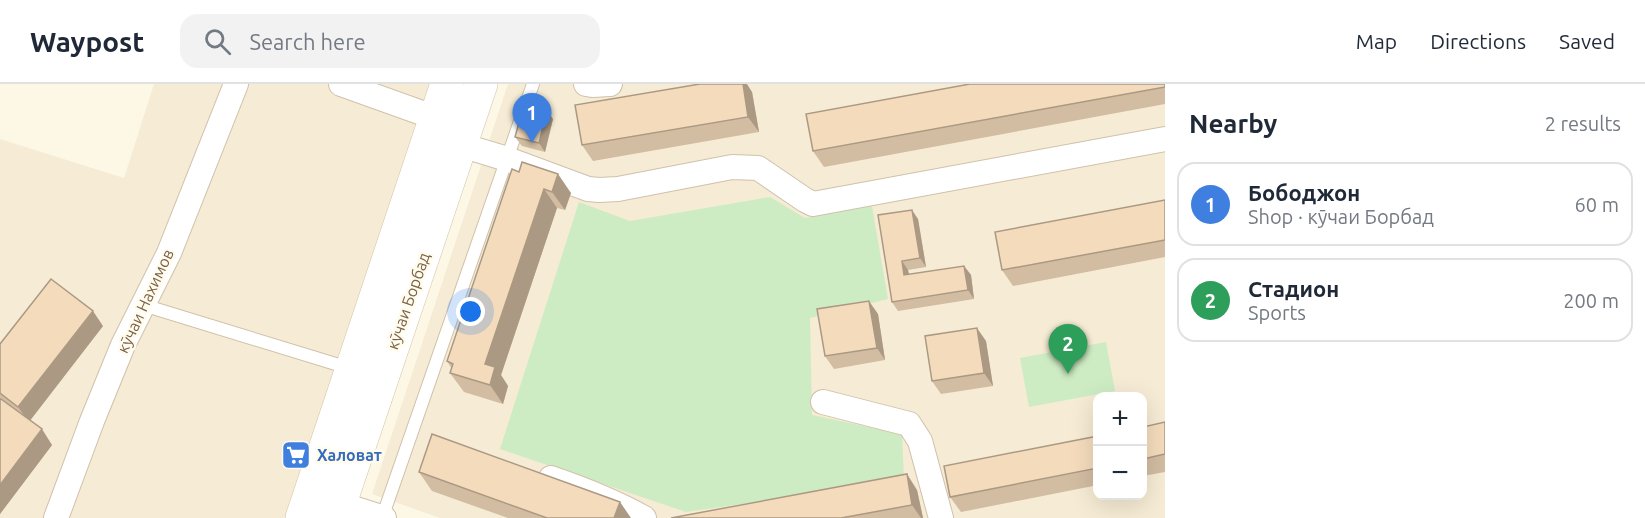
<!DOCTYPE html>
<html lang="en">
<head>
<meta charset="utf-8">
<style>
  body { margin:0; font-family:Ubuntu,sans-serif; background:#f2f2f3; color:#1f2937 }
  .controls { position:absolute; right:18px; bottom:18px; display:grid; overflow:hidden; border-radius:12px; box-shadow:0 6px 24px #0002 }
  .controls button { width:54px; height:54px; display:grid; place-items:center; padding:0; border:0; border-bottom:2px solid #e0e1e3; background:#fff; color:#1f2937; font:30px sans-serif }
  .you { position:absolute; left:471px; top:228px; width:21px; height:21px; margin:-15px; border:4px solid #fff; border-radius:50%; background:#1a73e8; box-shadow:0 0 0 9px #1a73e833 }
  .badge { display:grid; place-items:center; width:39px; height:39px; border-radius:50%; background:#1a73e8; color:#fff; font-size:20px; font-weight:700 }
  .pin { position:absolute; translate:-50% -50px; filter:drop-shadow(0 2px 3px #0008) }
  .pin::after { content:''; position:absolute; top:32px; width:21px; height:18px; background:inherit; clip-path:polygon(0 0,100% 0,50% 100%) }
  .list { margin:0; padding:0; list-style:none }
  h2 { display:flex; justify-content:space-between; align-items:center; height:78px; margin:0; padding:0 24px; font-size:26px }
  h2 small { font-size:20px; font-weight:400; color:#747a83 }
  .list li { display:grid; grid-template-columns:39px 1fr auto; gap:18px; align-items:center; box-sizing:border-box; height:84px; margin:0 12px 12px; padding:0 12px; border:2px solid #e0e1e3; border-radius:18px }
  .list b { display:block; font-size:22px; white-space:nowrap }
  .list p { margin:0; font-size:20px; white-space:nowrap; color:#747a83 }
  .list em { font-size:20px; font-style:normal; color:#747a83 }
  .icon { flex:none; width:33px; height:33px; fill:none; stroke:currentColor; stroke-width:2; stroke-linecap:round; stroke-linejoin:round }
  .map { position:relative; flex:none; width:1165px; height:434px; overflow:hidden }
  header { display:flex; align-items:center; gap:36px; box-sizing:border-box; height:84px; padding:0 30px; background:#fff; border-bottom:2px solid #e0e1e3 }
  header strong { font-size:28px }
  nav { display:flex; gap:33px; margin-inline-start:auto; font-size:21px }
  .search { width:420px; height:54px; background:#f2f2f3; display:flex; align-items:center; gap:15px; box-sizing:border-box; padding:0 21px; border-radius:18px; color:#747a83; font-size:22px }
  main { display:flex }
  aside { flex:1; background:#fff }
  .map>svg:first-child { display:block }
  .residential { fill:#f6ebd4; fill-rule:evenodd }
  .green { fill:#ceecc3 }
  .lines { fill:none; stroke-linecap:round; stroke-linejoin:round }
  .lane-casing { stroke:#d0c1ab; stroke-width:14 }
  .street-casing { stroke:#d0c1ab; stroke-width:26 }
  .secondary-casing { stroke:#d3c2a8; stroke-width:34 }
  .lane { stroke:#fff; stroke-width:12 }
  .street { stroke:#fff; stroke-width:24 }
  .secondary { stroke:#fff; stroke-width:33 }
  .wall { fill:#d2bca2 }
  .shaded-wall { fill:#ab9984 }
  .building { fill:#f4dbbc; stroke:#ab9984; stroke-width:1.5 }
  .labels { text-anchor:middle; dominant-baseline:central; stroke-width:5; stroke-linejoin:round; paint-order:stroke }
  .street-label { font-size:16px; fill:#796149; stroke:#fffbed }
  .shop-label { font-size:16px; font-weight:bold; fill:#366cbe; stroke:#fffbed; text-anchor:start }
</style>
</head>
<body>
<header>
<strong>Waypost</strong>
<div class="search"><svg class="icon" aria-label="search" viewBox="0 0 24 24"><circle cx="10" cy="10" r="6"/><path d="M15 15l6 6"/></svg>Search here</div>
<nav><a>Map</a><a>Directions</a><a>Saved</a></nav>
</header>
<main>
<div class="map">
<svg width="1165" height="434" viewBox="0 0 1165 434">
  <rect width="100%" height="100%" fill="#fdf8e6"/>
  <g class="residential">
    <path d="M154,0H440L295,434H0V55L124,94Z"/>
    <path d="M508,0H1165V434H440L372,410ZM1098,312H1142V412H1098Z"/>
  </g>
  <g class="green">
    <path d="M770,113L805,134L872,122L888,215L810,234L812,331L902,350L904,397L686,428L500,365L579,118L630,137Z"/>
    <path d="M1106,258L1115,307L1029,323L1020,274Z"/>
  </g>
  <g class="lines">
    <g class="lane-casing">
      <g id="lane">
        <path d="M143,221L352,285"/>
        <path d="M382,434L533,0"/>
      </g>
    </g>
    <g class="street-casing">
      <g id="street">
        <path d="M341,0L436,34"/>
        <path d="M586,0L592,1L610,0"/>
        <path d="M461,61L507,75L588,105L599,106L618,105L732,83L758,84L805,116L813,120L1165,55"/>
        <path d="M823,318L909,340L920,357L941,434"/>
        <path d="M551,394C583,405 614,417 644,434"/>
        <path d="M340,420L384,434"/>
        <path d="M56,434L92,337L123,261L169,169L236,0"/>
      </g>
    </g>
    <g class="secondary-casing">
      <g id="secondary">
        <path d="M302,434L447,0"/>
        <path d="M335,434L481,0"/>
      </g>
    </g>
    <use href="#lane" class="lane"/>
    <use href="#street" class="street"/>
    <use href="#secondary" class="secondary"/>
  </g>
  <g class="wall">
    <path d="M1165,0V20L824,83L813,67Z"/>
    <path d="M752,8L759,48L593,77L582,61Z"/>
    <path d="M553,35L545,68L522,62L515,53Z"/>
    <path d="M519,88L571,109L565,126L557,124L501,291L508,302L503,320L464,308L450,289L452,285L447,277Z"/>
    <path d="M1165,116V173L1013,202L1002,186Z"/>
    <path d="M878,131L918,135L926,183L908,186L909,190L964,182L971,191L974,215L898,227L892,218Z"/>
    <path d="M878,230L885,276L834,285L825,272Z"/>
    <path d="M103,242L30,336L52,361L0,430V260Z"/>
    <path d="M986,257L993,302L941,310L932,297Z"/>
    <path d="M1165,338V388L1143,392V343Z"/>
    <path d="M1098,352V401L961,428L950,413Z"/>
    <path d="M419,388L631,434H508L432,407Z"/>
    <path d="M917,406L923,434H671Z"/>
  </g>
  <g class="shaded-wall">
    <path d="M743,0H747L752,8L759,48L748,33Z"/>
    <path d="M547,26L553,35L545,68L539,59Z"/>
    <path d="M558,90L571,109L565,126L552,108Z"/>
    <path d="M544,105L557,124L501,291L508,302L503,320L490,301L485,280Z"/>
    <path d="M912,126L918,135L926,183L920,174Z"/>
    <path d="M902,177L908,186L911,200L904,191Z"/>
    <path d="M964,182L971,191L974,215L968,206Z"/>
    <path d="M869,217L878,230L885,276L877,264Z"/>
    <path d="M93,227L103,242L29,338L18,323Z"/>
    <path d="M977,244L986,257L993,302L984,289Z"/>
    <path d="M42,345L52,361L0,430V401Z"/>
    <path d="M907,390L917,406L923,434H921L912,421Z"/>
    <path d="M620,418L631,434H614Z"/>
  </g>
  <g class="building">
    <path d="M700,0H743L748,33L582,61L575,21Z"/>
    <path d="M970,0H1165V3L813,67L806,30Z"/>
    <path d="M524,20L547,26L539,59L515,53Z"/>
    <path d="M522,78L558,90L552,108L544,105L485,280L495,283L490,301L450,289L453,280L447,277L512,85L519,88Z"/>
    <path d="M1165,116V156L1002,186L995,148Z"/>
    <path d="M912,126L920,174L902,177L904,191L964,182L968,206L892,218L878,131Z"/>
    <path d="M51,195L93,227L18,323L0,309V260Z"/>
    <path d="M869,217L877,264L825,272L817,225Z"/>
    <path d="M977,244L984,289L932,297L925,252Z"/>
    <path d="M1,315L42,345L0,401V316Z"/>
    <path d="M1165,338V370L1143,375V343Z"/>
    <path d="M432,350L620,418L614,434H547L419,388Z"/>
    <path d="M1098,352V384L950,413L944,382Z"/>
    <path d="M907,390L912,421L841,434H671Z"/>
  </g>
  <defs>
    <g id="supermarket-square" transform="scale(1.5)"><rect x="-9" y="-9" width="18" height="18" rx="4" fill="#3f7fe0" stroke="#fffbed"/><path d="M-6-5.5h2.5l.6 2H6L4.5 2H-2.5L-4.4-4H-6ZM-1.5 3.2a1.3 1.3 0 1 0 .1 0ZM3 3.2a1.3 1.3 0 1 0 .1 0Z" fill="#fff"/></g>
  </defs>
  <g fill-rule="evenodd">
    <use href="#supermarket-square" x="296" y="371"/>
  </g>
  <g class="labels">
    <g class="street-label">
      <text transform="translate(145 217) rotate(-65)">кӯчаи Нахимов</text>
      <text transform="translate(408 217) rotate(-71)">кӯчаи Борбад</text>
    </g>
    <g class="shop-label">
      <text x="317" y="371">Халоват</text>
    </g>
  </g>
</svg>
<div class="controls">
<button>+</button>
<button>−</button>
</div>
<div class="you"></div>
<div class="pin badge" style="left:532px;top:59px;background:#3f7fe0">1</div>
<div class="pin badge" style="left:1068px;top:290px;background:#2e9e5b">2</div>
</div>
<aside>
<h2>Nearby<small>2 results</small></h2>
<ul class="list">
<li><span class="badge" style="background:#3f7fe0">1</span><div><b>Бободжон</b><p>Shop · кӯчаи Борбад</p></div><em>60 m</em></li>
<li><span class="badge" style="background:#2e9e5b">2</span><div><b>Стадион</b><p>Sports</p></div><em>200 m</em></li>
</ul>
</aside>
</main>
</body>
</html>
